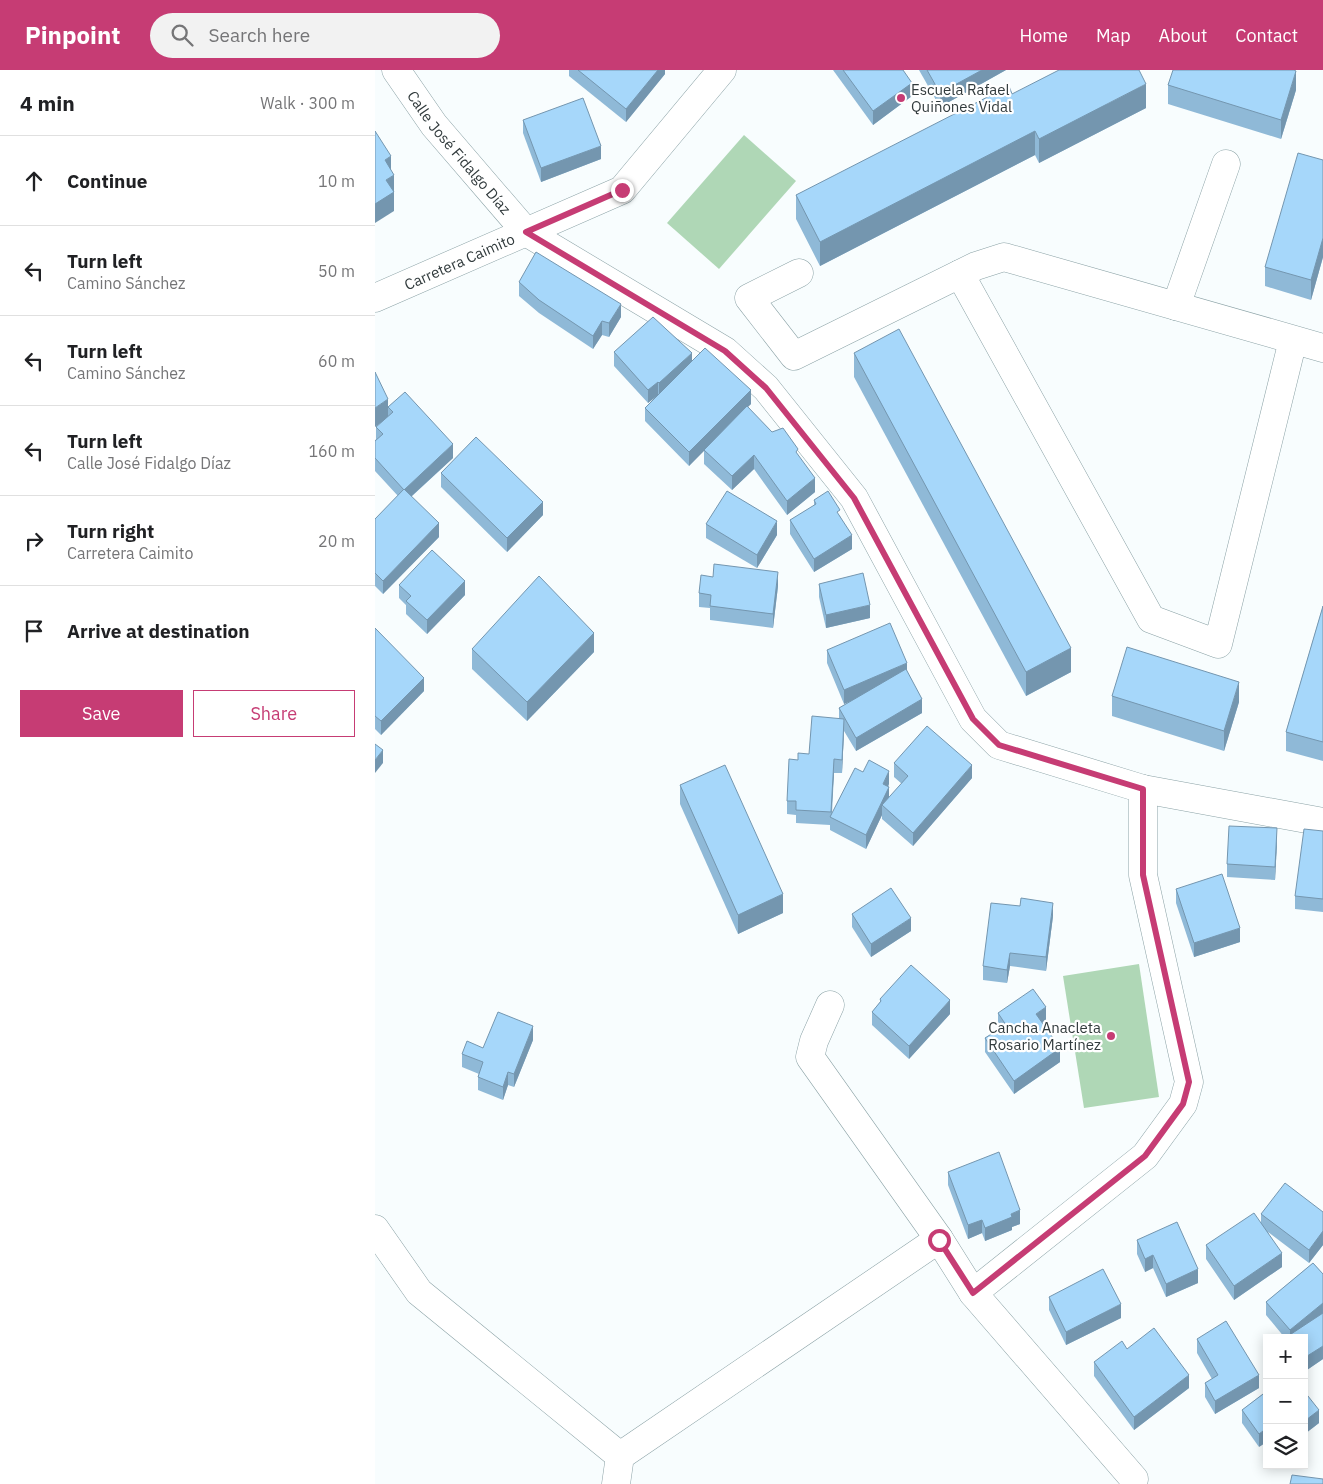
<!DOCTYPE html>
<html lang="en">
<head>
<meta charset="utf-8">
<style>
  body { margin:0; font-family:"IBM Plex Sans",sans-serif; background:#f2f2f2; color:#202124 }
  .controls { position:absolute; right:15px; bottom:15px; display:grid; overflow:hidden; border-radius:0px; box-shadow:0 2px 12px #0003 }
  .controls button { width:45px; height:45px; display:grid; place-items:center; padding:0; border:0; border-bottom:1px solid #e0e0e0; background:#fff; color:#202124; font:25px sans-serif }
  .stop { position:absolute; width:15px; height:15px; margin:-11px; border:4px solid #c63c74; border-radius:50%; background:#fff }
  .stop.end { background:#c63c74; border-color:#fff; box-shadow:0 1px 5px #0008 }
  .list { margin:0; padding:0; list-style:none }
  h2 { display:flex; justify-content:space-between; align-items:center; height:65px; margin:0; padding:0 20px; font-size:21px }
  h2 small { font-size:16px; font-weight:400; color:#757577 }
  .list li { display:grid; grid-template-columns:32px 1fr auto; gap:15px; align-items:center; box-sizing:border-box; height:90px; padding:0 20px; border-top:1px solid #e0e0e0 }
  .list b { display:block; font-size:19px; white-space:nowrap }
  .list p { margin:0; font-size:16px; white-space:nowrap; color:#757577 }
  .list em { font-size:16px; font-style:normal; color:#757577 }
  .actions { display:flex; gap:10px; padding:15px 20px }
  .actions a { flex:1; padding:11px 0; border:1px solid #c63c74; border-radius:0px; text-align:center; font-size:18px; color:#c63c74 }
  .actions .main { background:#c63c74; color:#fff }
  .icon { flex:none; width:28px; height:28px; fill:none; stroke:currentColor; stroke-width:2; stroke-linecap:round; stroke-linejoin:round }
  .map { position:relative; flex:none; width:948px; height:1414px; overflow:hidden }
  header { display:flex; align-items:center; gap:30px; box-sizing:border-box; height:70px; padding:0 25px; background:#c63c74; color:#fff }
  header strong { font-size:24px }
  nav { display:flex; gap:28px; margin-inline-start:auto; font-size:18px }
  .search { width:350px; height:45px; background:#f2f2f2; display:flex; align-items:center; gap:12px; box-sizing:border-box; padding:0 18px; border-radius:28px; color:#757577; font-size:19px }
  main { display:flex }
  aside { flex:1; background:#fff }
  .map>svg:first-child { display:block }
  .green { fill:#afd7b6 }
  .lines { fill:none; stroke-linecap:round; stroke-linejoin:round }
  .street-casing { stroke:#8ba2a6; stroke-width:29 }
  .secondary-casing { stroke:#8ba2a6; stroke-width:29 }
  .street { stroke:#fff; stroke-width:28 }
  .secondary { stroke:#fff; stroke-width:28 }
  .wall { fill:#8fb9d7 }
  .shaded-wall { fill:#7496af }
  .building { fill:#a6d7fa; stroke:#7496af }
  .route { stroke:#c63c74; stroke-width:6 }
  .poi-dot { fill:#c63c74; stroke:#fff; stroke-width:2 }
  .labels { text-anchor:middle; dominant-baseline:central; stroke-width:4.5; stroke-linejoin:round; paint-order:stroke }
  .poi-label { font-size:15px; fill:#323b3d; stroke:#fff; text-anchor:start }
  .street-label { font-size:15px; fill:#323b3d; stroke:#fff }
</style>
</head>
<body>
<header>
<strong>Pinpoint</strong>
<div class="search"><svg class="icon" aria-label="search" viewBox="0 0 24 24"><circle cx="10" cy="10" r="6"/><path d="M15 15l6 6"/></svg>Search here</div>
<nav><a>Home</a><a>Map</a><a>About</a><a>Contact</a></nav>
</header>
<main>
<aside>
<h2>4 min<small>Walk · 300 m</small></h2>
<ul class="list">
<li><svg class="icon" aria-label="ahead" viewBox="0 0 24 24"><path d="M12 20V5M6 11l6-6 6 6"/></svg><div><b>Continue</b></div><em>10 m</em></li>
<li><svg class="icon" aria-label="left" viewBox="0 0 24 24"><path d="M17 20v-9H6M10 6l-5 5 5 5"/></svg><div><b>Turn left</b><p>Camino Sánchez</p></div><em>50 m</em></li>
<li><svg class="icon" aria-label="left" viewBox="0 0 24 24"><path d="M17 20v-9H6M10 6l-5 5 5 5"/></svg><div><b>Turn left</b><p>Camino Sánchez</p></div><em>60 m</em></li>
<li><svg class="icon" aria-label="left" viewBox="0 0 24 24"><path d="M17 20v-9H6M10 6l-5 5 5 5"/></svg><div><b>Turn left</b><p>Calle José Fidalgo Díaz</p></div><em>160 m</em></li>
<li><svg class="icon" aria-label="right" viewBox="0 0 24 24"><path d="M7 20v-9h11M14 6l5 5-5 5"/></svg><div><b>Turn right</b><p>Carretera Caimito</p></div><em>20 m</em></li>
<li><svg class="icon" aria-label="arrive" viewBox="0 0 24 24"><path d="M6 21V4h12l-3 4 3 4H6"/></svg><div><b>Arrive at destination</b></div></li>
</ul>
<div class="actions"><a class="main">Save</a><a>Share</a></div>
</aside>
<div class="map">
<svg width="948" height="1414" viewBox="0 0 948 1414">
  <rect width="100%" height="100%" fill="#f8fdfe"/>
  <g class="green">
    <path d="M369,65L421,111L344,199L292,153Z"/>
    <path d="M764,894L784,1027L709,1038L688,906Z"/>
  </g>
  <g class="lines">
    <g class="street-casing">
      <g id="street">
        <path id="s1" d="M21,0L59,55L151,162L350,281L391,318L479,428L598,649L624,675L768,719L948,752"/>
        <path d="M424,203L374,228L419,286L601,196L629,187L948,278"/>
        <path d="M585,204L776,549L843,574L918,270"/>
        <path d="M801,236L851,94"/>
        <path d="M455,935L439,971L435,987L564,1169L598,1223L759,1409"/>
        <path d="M0,1159L44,1222L245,1386"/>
        <path d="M598,1223L770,1086L808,1034L814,1012L768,805V719"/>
        <path d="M241,1414L245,1386L564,1169"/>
      </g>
    </g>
    <g class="secondary-casing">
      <g id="secondary">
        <path id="s2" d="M0,228L247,120L347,0"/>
      </g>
    </g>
    <use href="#street" class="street"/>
    <use href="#secondary" class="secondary"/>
  </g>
  <g class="wall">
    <path d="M194,0H290V4L251,52L194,6Z"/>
    <path d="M458,0H528L537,26L498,55Z"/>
    <path d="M544,0H631L565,37Z"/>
    <path d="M793,15L921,20L906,69L793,34Z"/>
    <path d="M637,24L771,38L664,93L660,85L445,196L421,149V125Z"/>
    <path d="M148,50L226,89L166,112L148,63Z"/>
    <path d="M948,90V187L936,230L890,216V197Z"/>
    <path d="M144,212L246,247L234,267L227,265L218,279L164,243L144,226Z"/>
    <path d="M239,282L317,291L376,334L372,337L397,362L423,385L440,422L412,445L379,399L357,420L329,394V380L331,378L314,396L270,351V338L282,326L273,333L239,296Z"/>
    <path d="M479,283L696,602L651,626L479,307Z"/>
    <path d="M13,337L78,388L36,427L64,467L8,524L0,516V449L23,426L0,401V371L1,369V357L5,354Z"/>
    <path d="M66,403L168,445L132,482L66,417Z"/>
    <path d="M439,430L465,446L477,479L439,502L415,464V450L439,436Z"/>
    <path d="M331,454L402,465L382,498L331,468Z"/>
    <path d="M444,514L495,548L451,558L444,527Z"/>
    <path d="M24,515L90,525L52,564L31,544V535L24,528Z"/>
    <path d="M403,516L398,558L335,550V538L324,537V523Z"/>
    <path d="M948,536V691L911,681V662Z"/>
    <path d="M0,558L49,621L6,665L0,659Z"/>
    <path d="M97,579L219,582L152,651L97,599Z"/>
    <path d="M452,580L532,602L547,643L481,681L469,661L467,703H459L457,744L514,714L513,717L514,728L527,714L519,707V693L597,708L538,776L507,749V745L491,779L455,760V755L421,753V745L412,744V731L423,690L434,684L464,648V638L474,632L469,634L452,593Z"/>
    <path d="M737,626L864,632L849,681L737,646Z"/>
    <path d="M305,715L408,843L363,864L305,734Z"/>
    <path d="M948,761V842L920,839V826Z"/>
    <path d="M902,772L900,810L852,807V794Z"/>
    <path d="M801,819L865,872L819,887L801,833Z"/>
    <path d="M477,844L536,861L496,887L477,857Z"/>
    <path d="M678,846L671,901L635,896L632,913L608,910V896Z"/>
    <path d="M505,929L575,944L534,989L497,955V942L505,932Z"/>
    <path d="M623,943L671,950L667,953L685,992L639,1024L610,982V968L624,959L623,957Z"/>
    <path d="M158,970L139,1017L133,1015L128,1030L103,1020V1007L104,1004L87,997V984L108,978Z"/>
    <path d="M573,1102L645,1154L637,1157V1160L610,1171L607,1163L593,1169L573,1115Z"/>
    <path d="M948,1142V1175L934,1193L893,1162L907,1197L859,1230L831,1189V1175L886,1152V1144Z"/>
    <path d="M762,1170L823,1213L791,1227L778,1198L770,1202L762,1184Z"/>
    <path d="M938,1193L948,1204V1289L929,1302V1268H910L891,1245V1232Z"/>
    <path d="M674,1227L746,1248L691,1275L674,1240Z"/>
    <path d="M822,1269L884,1318L840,1344L830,1327V1313L837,1309L822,1283Z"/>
    <path d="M752,1279L814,1318L759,1360L719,1306V1292Z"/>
    <path d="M892,1321L884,1377L867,1353V1340Z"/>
    <path d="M929,1321L944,1353L931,1363L929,1361Z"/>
  </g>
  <g class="shaded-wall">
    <path d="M283,0H290V4L251,52V39Z"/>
    <path d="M607,0H631L565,37V23Z"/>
    <path d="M921,1V20L906,69V50Z"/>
    <path d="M537,13V26L498,55V41Z"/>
    <path d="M771,14V38L664,93V69Z"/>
    <path d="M660,61V85L445,196V172Z"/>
    <path d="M226,76V89L166,112V98Z"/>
    <path d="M16,86V105L10,90Z"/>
    <path d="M19,105V141L0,153V134L11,110Z"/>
    <path d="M948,168V187L936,230V210Z"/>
    <path d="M246,234V247L234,267V253Z"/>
    <path d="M227,251V265L218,279V266Z"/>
    <path d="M317,283V296L284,326V313Z"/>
    <path d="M283,312V325L273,333V320Z"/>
    <path d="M376,320V334L314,396V382Z"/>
    <path d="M13,329V348L0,357V338Z"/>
    <path d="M78,374V388L29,433V420Z"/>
    <path d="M379,385V399L357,420V406Z"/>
    <path d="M440,408V422L412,445V431Z"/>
    <path d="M168,432V445L132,482V468Z"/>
    <path d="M402,451V465L382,498V485Z"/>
    <path d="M64,453V467L8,524V511Z"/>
    <path d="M477,465V479L439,502V489Z"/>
    <path d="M403,502V516L398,558V544Z"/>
    <path d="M90,511V525L52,564V550Z"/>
    <path d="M495,535V548L451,558V545Z"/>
    <path d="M219,563V582L152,651V632Z"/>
    <path d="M696,578V602L651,626V602Z"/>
    <path d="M532,593V607L469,634V620Z"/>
    <path d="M49,608V621L6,665V651Z"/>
    <path d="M864,612V632L849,681V661Z"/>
    <path d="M547,629V643L481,681V668Z"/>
    <path d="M469,649V662L467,703V690Z"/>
    <path d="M8,680V693L0,703V690Z"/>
    <path d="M459,689V703L456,748V742Z"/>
    <path d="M597,695V708L538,776V763Z"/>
    <path d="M514,701V714L508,727V714Z"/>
    <path d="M514,717V730L507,735V745L491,779V765Z"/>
    <path d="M902,758V772L900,810V797Z"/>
    <path d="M408,824V843L363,864V845Z"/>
    <path d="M678,833V846L671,901V887Z"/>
    <path d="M536,848V861L496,887V874Z"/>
    <path d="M865,858V872L819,887V873Z"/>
    <path d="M635,883V896L632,913V900Z"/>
    <path d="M575,930V944L534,989V976Z"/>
    <path d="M671,937V950L661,957V944Z"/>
    <path d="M158,956V970L139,1017V1004Z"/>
    <path d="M685,978V992L639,1024V1011Z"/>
    <path d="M133,1002V1015L128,1030V1017Z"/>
    <path d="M645,1140V1154L637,1157V1160L610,1171V1158L636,1144Z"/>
    <path d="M607,1150V1163L593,1169V1155Z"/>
    <path d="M948,1161V1175L934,1193V1180Z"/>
    <path d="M907,1183V1197L859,1230V1216Z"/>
    <path d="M778,1185V1198L770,1202V1189Z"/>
    <path d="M823,1199V1213L791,1227V1214Z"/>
    <path d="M948,1233V1246L915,1268V1260Z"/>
    <path d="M746,1234V1248L691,1275V1262Z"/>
    <path d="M948,1276V1289L929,1302V1288Z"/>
    <path d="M814,1305V1318L759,1360V1347Z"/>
    <path d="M884,1305V1318L840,1344V1331Z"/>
    <path d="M944,1340V1353L931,1363V1350Z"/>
    <path d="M892,1358V1372L884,1377V1364Z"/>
  </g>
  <g class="building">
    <path d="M203,0H283L251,39Z"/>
    <path d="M468,0H528L537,13L498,41Z"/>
    <path d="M552,0H607L565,23Z"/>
    <path d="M684,0H764L771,14L664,69L660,61L445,172L421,125L634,16L637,24Z"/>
    <path d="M798,0H919L921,1L906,50L793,15Z"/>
    <path d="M208,28L226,76L166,98L148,50Z"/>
    <path d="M0,61L16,86L10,90L19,105L11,110L19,122L0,134Z"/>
    <path d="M923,83L948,90V168L936,210L890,197Z"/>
    <path d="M161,182L246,234L234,253L227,251L218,266L164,230L144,212Z"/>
    <path d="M278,247L317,283L284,313L283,312L273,320L239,282Z"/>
    <path d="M524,259L696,578L651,602L479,283Z"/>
    <path d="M330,278L376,320L314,382L270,338Z"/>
    <path d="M0,302L13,329L0,338Z"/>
    <path d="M30,322L78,374L29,420L0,388V371L8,364L1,357L18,342L13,337Z"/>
    <path d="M372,336L397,362L408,358L423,379L421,382L440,408L412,431L379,385L357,406L329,380Z"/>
    <path d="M101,367L168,432L132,468L66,403Z"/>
    <path d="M29,419L64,453L8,511L0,503V449Z"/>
    <path d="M352,421L402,451L382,485L331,454Z"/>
    <path d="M453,421L465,440L462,442L477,465L439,489L415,450L441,434L439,430Z"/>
    <path d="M57,480L90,511L52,550L31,531L36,526L24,515Z"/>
    <path d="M339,494L403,502L398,544L335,536L336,525L324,523L326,505L338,507Z"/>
    <path d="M488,503L495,535L451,545L444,514Z"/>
    <path d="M164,506L219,563L152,632L97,579Z"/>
    <path d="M948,536V672L911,662Z"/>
    <path d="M515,553L532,593L469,620L452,580Z"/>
    <path d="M0,558L49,608L6,651L0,646Z"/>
    <path d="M752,577L864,612L849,661L737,626Z"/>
    <path d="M531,599L547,629L481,668L464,638Z"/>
    <path d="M437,646L469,649L467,690L459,689L456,742L421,740V731H412L414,689L423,690V683L434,684Z"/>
    <path d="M552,656L597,695L538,763L507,735L533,706L519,693Z"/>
    <path d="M0,674L8,680L0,690Z"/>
    <path d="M494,690L514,701L508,714L514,717L491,765L455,747L480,698L488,702Z"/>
    <path d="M350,695L408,824L363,845L305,715Z"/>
    <path d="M854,756L902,758L900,797L852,794Z"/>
    <path d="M929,759L948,761V829L920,826Z"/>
    <path d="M847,804L865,858L819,873L801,819Z"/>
    <path d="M516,818L536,848L496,874L477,844Z"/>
    <path d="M646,828L678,833L671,887L635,883L632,900L608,896L616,833L645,836Z"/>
    <path d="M536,895L575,930L534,976L497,942L506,931L505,929Z"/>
    <path d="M658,919L671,937L661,944L685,978L639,1011L610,968L631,955L623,943Z"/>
    <path d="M123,942L158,956L139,1004L133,1002L128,1017L103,1007L108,992L87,984L92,971L108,978Z"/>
    <path d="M624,1082L645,1140L636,1144L637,1147L610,1158L607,1150L593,1155L573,1102Z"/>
    <path d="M910,1113L948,1142V1161L934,1180L886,1144Z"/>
    <path d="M879,1143L907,1183L859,1216L831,1175Z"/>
    <path d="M802,1152L823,1199L791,1214L778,1185L770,1189L762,1170Z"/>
    <path d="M938,1193L948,1204V1233L915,1260L891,1232Z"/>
    <path d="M728,1199L746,1234L691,1262L674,1227Z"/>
    <path d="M948,1243V1276L929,1288V1268H910Z"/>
    <path d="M851,1251L884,1305L840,1331L830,1313L843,1305L822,1269Z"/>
    <path d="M779,1258L814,1305L759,1347L719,1292L747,1271L752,1279Z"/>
    <path d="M892,1321V1358L884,1364L867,1340Z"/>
    <path d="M929,1321L944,1340L931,1350L929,1347Z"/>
    <path d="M917,1405L948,1409V1414H915Z"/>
  </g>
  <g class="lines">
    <path class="route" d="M247,120L151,162L350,281L391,318L479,428L598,649L624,675L768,719V805L814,1012L808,1034L770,1086L598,1223L564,1170"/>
  </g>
  <g class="poi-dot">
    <circle cx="526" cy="28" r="5"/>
    <circle cx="736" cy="966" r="5"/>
  </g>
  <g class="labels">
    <g class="poi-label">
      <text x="536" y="19">Escuela Rafael<tspan x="536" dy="17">Quiñones Vidal</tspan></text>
      <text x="726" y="957" text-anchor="end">Cancha Anacleta<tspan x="726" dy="17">Rosario Martínez</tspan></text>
    </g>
    <g class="street-label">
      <text stroke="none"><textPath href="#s1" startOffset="104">Calle José Fidalgo Díaz</textPath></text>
      <text stroke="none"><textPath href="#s2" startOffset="92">Carretera Caimito</textPath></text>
    </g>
  </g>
</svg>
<div class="controls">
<button>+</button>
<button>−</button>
<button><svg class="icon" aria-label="layers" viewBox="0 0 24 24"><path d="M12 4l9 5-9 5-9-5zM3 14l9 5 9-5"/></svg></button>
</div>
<div class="stop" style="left:564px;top:1170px"></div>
<div class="stop end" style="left:247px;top:120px"></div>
</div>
</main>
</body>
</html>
